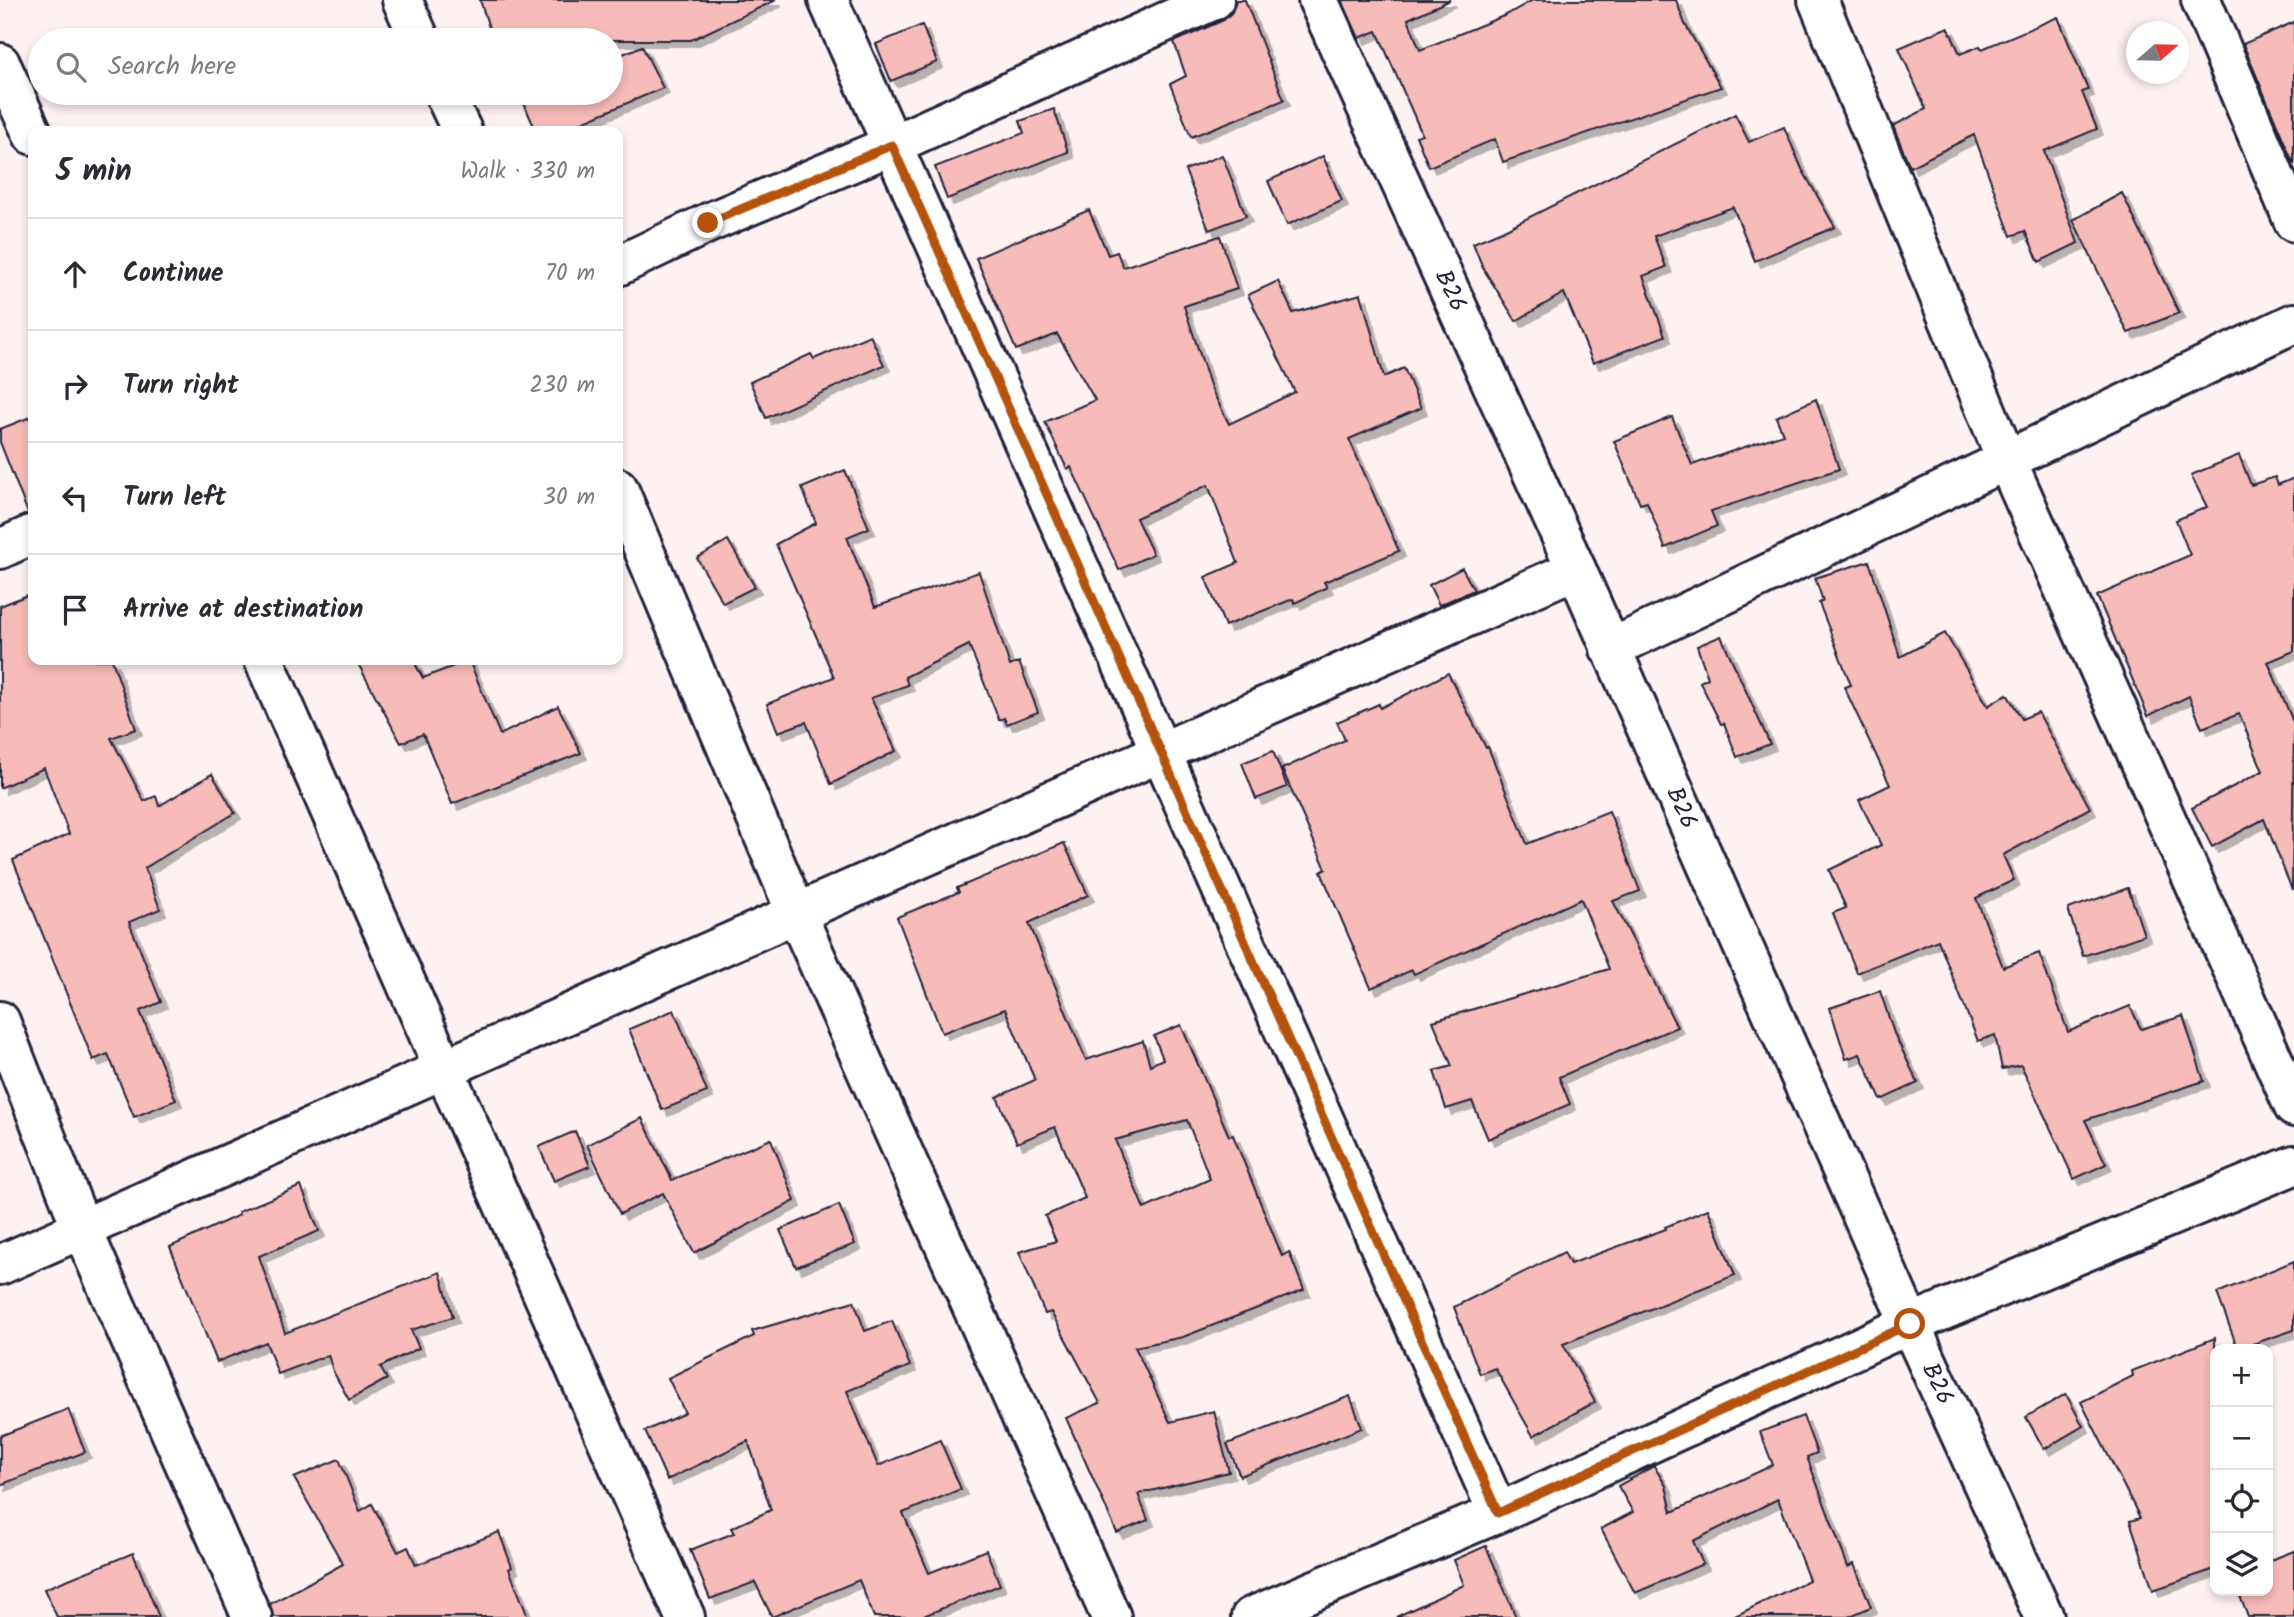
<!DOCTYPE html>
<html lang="en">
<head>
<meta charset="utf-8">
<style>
  body { margin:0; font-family:Kalam,sans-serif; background:#f7f7f7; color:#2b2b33 }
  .controls { position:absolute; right:21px; bottom:21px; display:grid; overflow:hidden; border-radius:14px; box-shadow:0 4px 10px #0003 }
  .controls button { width:63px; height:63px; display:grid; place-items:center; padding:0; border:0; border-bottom:2px solid #e1e1e2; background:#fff; color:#2b2b33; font:35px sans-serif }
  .compass { position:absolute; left:2126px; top:21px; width:63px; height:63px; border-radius:50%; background:#fff; box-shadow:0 4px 10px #0003; rotate:70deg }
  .stop { position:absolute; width:21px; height:21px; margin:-16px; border:5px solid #b45309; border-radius:50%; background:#fff }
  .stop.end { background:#b45309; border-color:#fff; box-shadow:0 2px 7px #0008 }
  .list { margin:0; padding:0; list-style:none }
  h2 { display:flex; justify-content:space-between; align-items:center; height:91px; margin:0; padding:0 28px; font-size:30px }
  h2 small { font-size:23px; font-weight:400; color:#7c7c81 }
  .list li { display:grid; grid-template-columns:46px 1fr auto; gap:21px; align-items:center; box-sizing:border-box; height:112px; padding:0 28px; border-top:2px solid #e1e1e2 }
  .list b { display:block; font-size:26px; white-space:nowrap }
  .list em { font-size:23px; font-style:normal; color:#7c7c81 }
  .icon { flex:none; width:38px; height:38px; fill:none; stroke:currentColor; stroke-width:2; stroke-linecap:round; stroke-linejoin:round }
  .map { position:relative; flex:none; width:2294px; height:1617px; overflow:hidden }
  .search { position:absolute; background:#fff; box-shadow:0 4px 10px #0003; left:28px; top:28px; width:595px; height:77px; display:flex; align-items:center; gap:18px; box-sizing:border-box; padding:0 24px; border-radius:38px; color:#7c7c81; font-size:26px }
  .panel { position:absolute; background:#fff; box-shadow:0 4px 10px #0003; left:28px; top:126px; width:595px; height:539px; border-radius:14px }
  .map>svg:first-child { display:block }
  .building { fill:#f7bbb9; stroke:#22223b; stroke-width:2; fill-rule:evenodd; filter:url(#shadow) }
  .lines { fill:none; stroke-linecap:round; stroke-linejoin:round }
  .minor-casing { stroke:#22223b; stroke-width:44 }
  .major-casing { stroke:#22223b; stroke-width:44 }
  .highway-casing { stroke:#22223b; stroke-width:44 }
  .minor { stroke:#fff; stroke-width:38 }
  .major { stroke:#fff; stroke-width:38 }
  .highway { stroke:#fff; stroke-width:38 }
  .route { stroke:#b45309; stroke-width:9 }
  .labels { text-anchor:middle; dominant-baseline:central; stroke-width:5; stroke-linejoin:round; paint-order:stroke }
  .street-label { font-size:24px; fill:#22223b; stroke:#fff }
</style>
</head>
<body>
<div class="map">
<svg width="2294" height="1617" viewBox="0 0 2294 1617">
  <defs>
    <filter id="shadow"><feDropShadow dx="6" dy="6" stdDeviation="0" flood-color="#0004"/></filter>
  </defs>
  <rect width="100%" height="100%" fill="#fdf1f1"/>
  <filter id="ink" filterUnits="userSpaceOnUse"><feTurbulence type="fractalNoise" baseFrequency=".0143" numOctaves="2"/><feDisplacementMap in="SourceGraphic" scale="14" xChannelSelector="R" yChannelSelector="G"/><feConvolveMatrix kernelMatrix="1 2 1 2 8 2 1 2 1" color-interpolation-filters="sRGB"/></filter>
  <g filter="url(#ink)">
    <g class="building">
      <path d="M480,0H776L691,40H493Z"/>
      <path d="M1236,0H1245L1284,100L1191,137L1170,84L1186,76L1174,42L1224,20L1232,12Z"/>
      <path d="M1342,0H1450L1408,19L1420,50L1506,15L1533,0H1676L1685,24L1721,87L1503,162L1495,139L1429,167L1416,136L1422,134L1377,31L1359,38Z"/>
      <path d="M2058,17L2088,90L2082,92L2097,129L2044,151L2078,243L2039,262L2025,231L2011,236L1974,135L1910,167L1893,126L1926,109L1899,48L1948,27L1960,54L1980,46L1982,49Z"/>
      <path d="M2294,22V165L2243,44Z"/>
      <path d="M922,25L937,62L891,81L876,44Z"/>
      <path d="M642,46L663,88L561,131H536L521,97L530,93H611V59Z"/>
      <path d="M1054,109L1068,152L947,199L935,167L1024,133L1020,121Z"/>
      <path d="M1735,114L1749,142L1784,127L1802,169L1835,227L1755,261L1733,207L1654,236L1666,267L1643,276L1665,336L1593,363L1564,293L1516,321L1483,268L1473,243L1502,231Z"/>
      <path d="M1222,155L1246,216L1209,230L1185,170Z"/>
      <path d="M1323,156L1342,201L1287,225L1268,181Z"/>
      <path d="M2122,193L2179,313L2128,333L2073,220Z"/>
      <path d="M1089,210L1108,255L1117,252L1123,267L1220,236L1237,289L1184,306L1211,388L1229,424L1295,392L1248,295L1278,281L1293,313L1361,294L1384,377L1404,368L1421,408L1349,439L1399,551L1324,582L1327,587L1295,603L1293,599L1225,626L1205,577L1238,563L1208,485L1136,518L1153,554L1119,570L1071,467L1067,469L1045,422L1095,400L1057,334L1016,350L976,258Z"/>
      <path d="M870,335L884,365L766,418L750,382L811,354L814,359Z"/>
      <path d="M1816,399L1839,469L1711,511L1717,526L1665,548L1647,502L1640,504L1614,441L1672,417L1692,465L1783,434L1776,417Z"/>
      <path d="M33,416V512L28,513L0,442V429Z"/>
      <path d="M2239,455L2251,485L2275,477L2278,485L2294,478V651L2268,662L2294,724L2292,890L2264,819L2212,847L2192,808L2263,771L2239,714L2202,728L2189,696L2148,716L2097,596L2190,555L2176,520L2207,507L2191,475Z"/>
      <path d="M845,470L869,528L847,537L875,607L979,572L1010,666L1019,662L1038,712L1007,724L1004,718L999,720L969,645L905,677L908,685L871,698L896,751L831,784L806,722L778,732L767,704L834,677L776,544L816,523L802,488Z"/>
      <path d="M728,540L755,587L723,603L697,558Z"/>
      <path d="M1869,561L1900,657L1945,633L1988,706L2007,694L2022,719L2038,712L2090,808L2003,855L2014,880L1976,898L2003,967L2039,953L2068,1032L2130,1006L2141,1029L2183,1016L2204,1081L2085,1120L2106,1164L2074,1179L2021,1065L2002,1069L1995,1035L1978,1041L1938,940L1857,973L1833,913L1846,908L1829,870L1881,845L1859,800L1890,785L1844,687L1851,685L1819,603L1823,601L1815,578Z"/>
      <path d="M1462,568L1474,590L1439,605L1429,585Z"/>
      <path d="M33,593V660H112L136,729L111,738L144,801L156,796L159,806L212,774L235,813L145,868L160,909L129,922L161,1002L140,1011L176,1100L134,1117L108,1054L93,1060L13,860L69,834L44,768L0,788V606Z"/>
      <path d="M1721,636L1770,744L1737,757L1724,723L1721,724L1700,682L1708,678L1697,646Z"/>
      <path d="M356,660H413L423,678L469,660L500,735L558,706L581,753L452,804L423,734L401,743Z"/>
      <path d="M1448,673L1486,748L1488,747L1527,844L1609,811L1640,891L1613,901L1677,1027L1559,1077L1570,1104L1488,1139L1472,1101L1446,1109L1434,1071L1452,1066L1433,1021L1609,969L1581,899L1414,974L1412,970L1371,988L1321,872L1326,869L1282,769L1345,740L1337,722L1379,704L1380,708Z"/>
      <path d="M1273,751L1287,787L1256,799L1242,763Z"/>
      <path d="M1064,843L1088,895L1029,923L1086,1060L1143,1041L1150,1065L1163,1059L1154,1036L1181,1025L1229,1136L1233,1135L1282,1256L1289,1252L1304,1290L1183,1337L1135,1347L1170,1422L1214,1411L1229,1472L1138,1494L1148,1520L1117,1533L1066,1418L1100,1403L1051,1312L1045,1314L1019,1252L1056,1241L1045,1216L1085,1198L1055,1127L1017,1143L997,1097L1035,1080L1005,1009L942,1033L897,917L959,892L957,888ZM1187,1120L1210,1179L1144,1209L1115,1140Z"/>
      <path d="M2128,888L2144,935L2083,956L2068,909Z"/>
      <path d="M1880,991L1894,1033L1918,1083L1881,1100L1860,1054L1846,1059L1830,1008Z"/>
      <path d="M674,1010L707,1092L662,1110L629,1029Z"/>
      <path d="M642,1118L672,1180L771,1139L795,1201L694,1253L663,1193L620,1214L587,1145Z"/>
      <path d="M575,1131L590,1166L554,1181L539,1147Z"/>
      <path d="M301,1186L319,1231L259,1256L285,1333L440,1272L453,1317L411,1330L419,1348L380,1367L387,1379L349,1400L333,1371L328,1355L278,1374L266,1342L217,1362L170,1247L239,1215L238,1212Z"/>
      <path d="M839,1205L855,1244L796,1267L780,1230Z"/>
      <path d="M1708,1209L1735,1275L1563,1344L1595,1402L1533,1436L1495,1368L1480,1374L1454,1307L1564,1252L1570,1264L1666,1229L1665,1227Z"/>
      <path d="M2294,1261V1330L2238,1349L2217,1293Z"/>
      <path d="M854,1301L865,1331L892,1321L910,1366L847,1391L878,1466L940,1440L961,1489L903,1513L929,1573L986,1550L1000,1585L921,1617H874L859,1580L772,1617L755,1582L710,1599L690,1550L734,1533L731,1528L771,1510L748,1441L667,1480L645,1431L685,1413L668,1378L754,1336L752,1331Z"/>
      <path d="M2215,1338V1569L2153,1590L2130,1521L2140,1518L2081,1402L2133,1376L2132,1371Z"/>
      <path d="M2066,1394L2083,1426L2044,1449L2026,1417Z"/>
      <path d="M1350,1396L1362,1428L1240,1476L1227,1444Z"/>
      <path d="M68,1409L85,1452L0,1485V1436Z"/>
      <path d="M1803,1416L1817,1453L1807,1457L1848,1567L1854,1564L1871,1607L1848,1617H1733L1809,1580L1778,1499L1693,1541L1703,1564L1635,1593L1601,1529L1633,1512L1618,1486L1654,1466L1666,1486L1672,1512L1773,1465L1760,1432Z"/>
      <path d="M339,1459L360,1511L372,1504L398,1552L408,1547L416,1565L499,1532L512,1567L509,1569L528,1617H273L270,1604L343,1564L294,1478Z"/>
      <path d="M1486,1546L1516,1617H1396L1464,1585L1454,1560Z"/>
      <path d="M2294,1551V1617H2248L2238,1591H2268V1561Z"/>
      <path d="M133,1553L159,1617H57L44,1589Z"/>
    </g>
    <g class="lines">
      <g class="minor-casing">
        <g id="minor">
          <path d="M402,0L420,40"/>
          <path d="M828,0L1498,1513"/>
          <path d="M1818,0L2006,459L2294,1107"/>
          <path d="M2201,0L2294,222"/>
          <path d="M0,63L33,135"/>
          <path d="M444,93L462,131"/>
          <path d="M618,266L708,223L892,145L1214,0"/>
          <path d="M618,488L797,915L1111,1617"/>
          <path d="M0,549L33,534"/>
          <path d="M1610,649L2294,323"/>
          <path d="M264,660L685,1617"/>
          <path d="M0,1021L82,1229L252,1617"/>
          <path d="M0,1265L1576,569"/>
          <path d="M1910,1324L2294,1165"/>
        </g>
      </g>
      <g class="major-casing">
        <path id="major" d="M1251,1617L1498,1513L1910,1324"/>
      </g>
      <g class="highway-casing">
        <path id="highway" d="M1318,0L1576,569L1910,1324L2044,1617"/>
      </g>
      <use href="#minor" class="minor"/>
      <use href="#major" class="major"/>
      <use href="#highway" class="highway"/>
    </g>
  </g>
  <g class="lines" filter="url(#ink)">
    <path class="route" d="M708,223L892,145L1498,1513L1910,1324"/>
  </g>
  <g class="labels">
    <g class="street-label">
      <text transform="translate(1450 291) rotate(65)">B26</text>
      <text transform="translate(1681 808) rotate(66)">B26</text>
      <text transform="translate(1937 1384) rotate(65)">B26</text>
    </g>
  </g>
</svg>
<div class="controls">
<button>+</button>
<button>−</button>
<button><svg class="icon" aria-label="locate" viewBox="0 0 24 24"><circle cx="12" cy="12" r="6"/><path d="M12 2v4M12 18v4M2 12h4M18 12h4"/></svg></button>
<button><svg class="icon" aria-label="layers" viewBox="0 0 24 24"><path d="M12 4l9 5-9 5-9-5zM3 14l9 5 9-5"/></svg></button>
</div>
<svg class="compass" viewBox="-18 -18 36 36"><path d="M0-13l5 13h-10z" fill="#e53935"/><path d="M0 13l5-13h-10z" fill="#7c7c81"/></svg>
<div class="stop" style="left:1910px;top:1324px"></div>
<div class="stop end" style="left:708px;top:223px"></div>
<div class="search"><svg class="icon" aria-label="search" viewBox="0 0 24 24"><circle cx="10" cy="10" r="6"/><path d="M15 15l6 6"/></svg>Search here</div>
<section class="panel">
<h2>5 min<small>Walk · 330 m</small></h2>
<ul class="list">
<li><svg class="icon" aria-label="ahead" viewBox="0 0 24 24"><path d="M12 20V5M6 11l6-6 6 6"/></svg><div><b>Continue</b></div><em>70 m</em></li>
<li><svg class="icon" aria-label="right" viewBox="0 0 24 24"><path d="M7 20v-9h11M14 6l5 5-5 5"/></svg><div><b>Turn right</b></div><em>230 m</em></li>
<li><svg class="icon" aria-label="left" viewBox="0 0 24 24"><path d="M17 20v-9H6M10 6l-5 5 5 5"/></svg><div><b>Turn left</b></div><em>30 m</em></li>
<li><svg class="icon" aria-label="arrive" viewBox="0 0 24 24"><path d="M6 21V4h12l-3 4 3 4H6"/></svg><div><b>Arrive at destination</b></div></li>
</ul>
</section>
</div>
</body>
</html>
